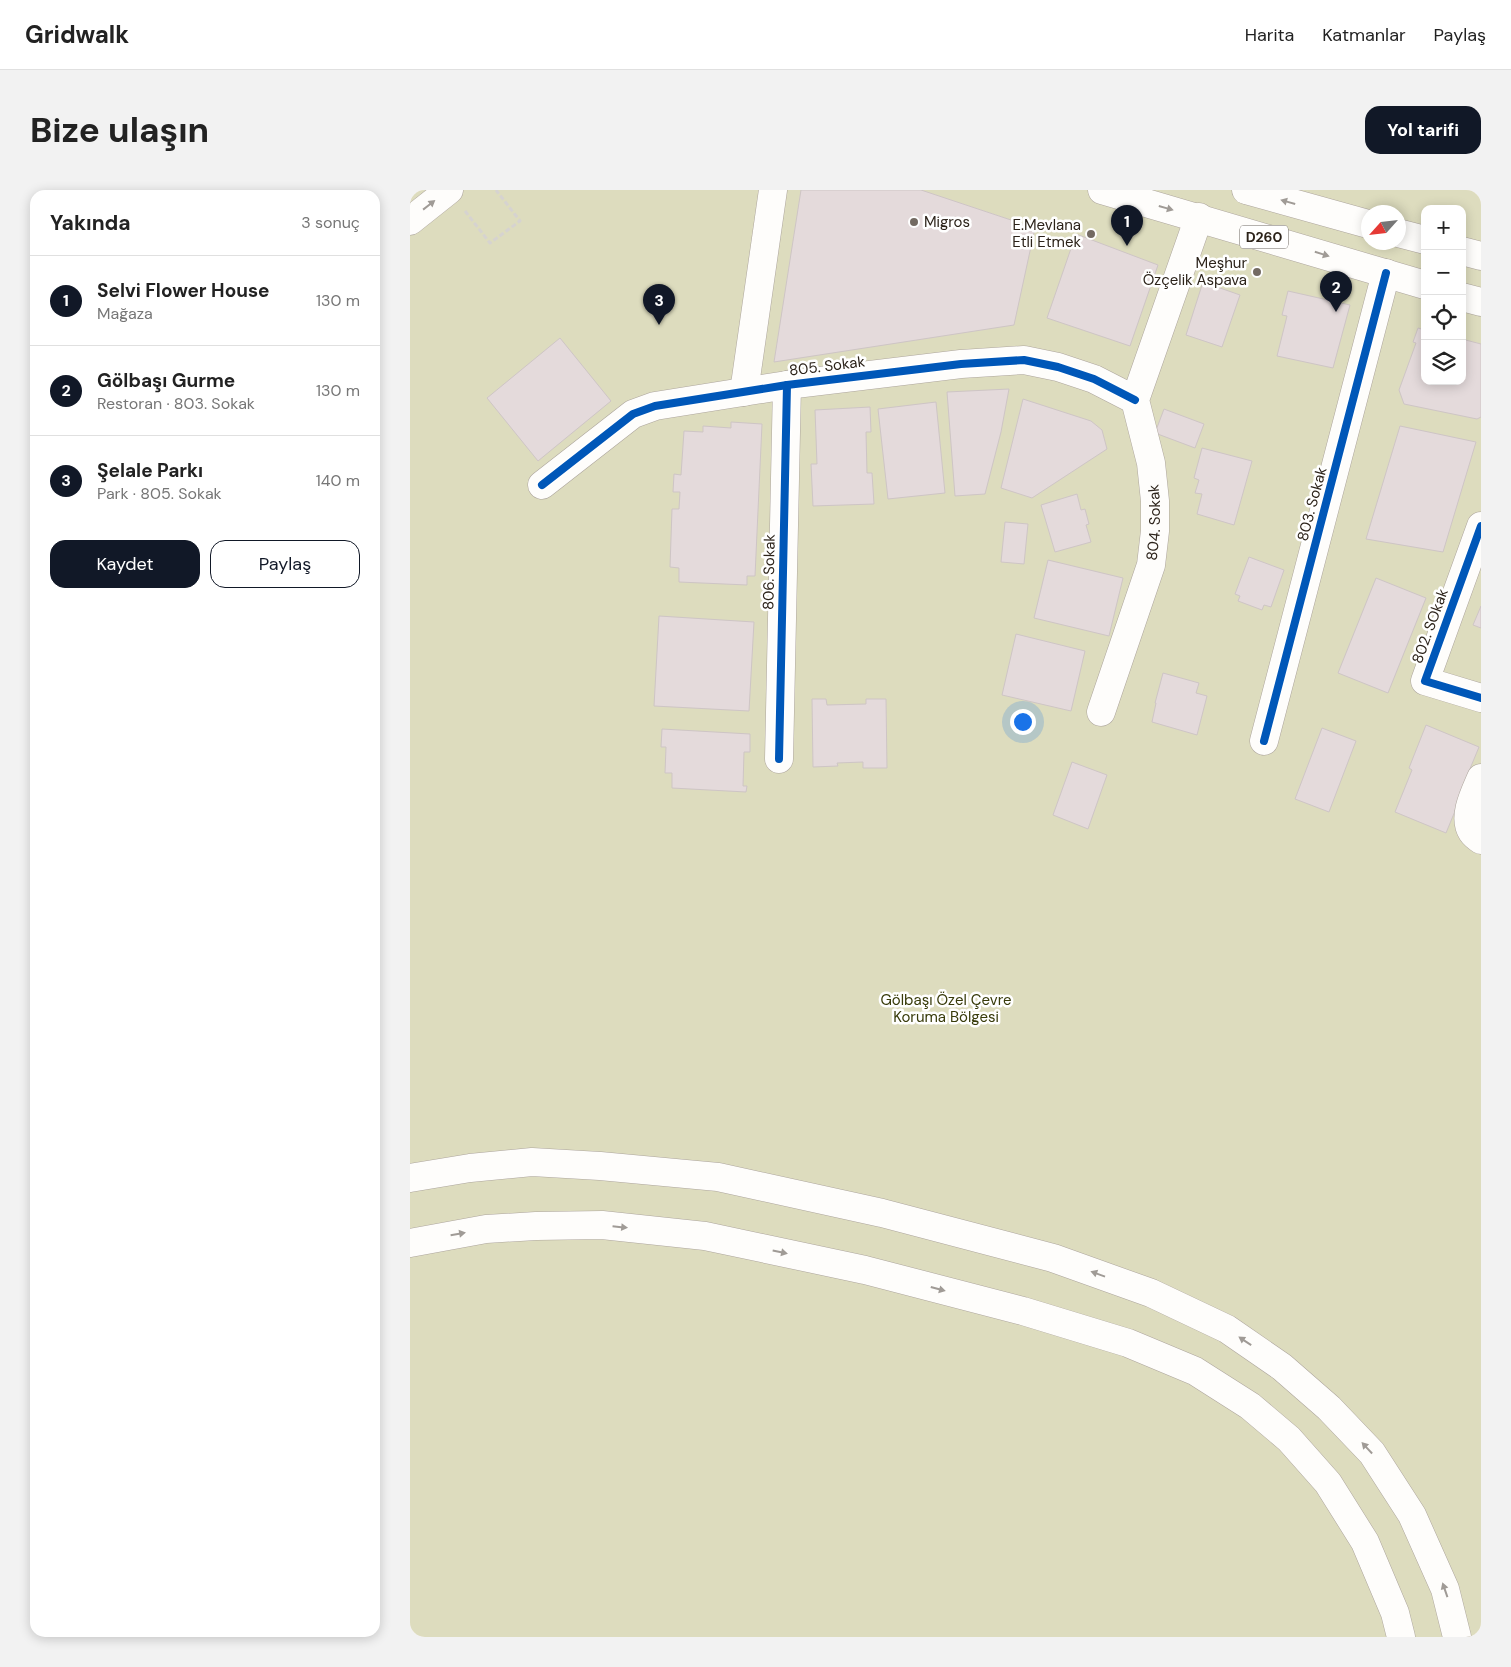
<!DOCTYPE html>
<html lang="tr">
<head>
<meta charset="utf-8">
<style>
  body { margin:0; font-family:"DM Sans",sans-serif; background:#f2f2f2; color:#222 }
  .controls { position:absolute; right:15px; top:15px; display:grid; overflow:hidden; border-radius:10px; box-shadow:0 2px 12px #0003 }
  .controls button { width:45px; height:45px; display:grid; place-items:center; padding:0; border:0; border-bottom:1px solid #e0e0e0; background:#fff; color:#222; font:25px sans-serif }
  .compass { position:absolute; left:951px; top:15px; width:45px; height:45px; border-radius:50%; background:#fff; box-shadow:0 2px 12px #0003; rotate:243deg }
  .you { position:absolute; left:612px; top:531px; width:18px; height:18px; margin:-12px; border:4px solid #fff; border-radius:50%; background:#1a73e8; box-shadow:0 0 0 8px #1a73e833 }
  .badge { display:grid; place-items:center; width:32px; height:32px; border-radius:50%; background:#111827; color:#fff; font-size:16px; font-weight:700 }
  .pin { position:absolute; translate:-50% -41px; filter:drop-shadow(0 1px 2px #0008) }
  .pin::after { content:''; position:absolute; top:26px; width:18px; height:15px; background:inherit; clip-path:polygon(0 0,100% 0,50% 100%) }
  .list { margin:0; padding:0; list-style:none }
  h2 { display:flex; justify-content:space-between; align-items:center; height:65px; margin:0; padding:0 20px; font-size:21px }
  h2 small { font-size:16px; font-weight:400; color:#767676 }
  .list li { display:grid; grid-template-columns:32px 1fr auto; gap:15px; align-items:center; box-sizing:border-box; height:90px; padding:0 20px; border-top:1px solid #e0e0e0 }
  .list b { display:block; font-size:19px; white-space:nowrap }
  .list p { margin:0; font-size:16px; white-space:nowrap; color:#767676 }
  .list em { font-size:16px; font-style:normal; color:#767676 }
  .actions { display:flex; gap:10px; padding:15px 20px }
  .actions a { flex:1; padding:11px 0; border:1px solid #111827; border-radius:15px; text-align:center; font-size:18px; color:#111827 }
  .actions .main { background:#111827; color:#fff }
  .icon { flex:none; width:28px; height:28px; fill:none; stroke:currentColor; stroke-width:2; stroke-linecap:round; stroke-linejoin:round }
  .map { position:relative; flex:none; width:1071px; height:1447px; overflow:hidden; border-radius:15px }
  header { display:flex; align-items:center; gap:30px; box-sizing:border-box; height:70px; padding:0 25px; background:#fff; border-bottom:1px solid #e0e0e0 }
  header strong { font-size:24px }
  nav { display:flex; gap:28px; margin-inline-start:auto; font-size:18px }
  .intro { display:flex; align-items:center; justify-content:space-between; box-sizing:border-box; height:120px; padding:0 30px }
  h1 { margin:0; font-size:35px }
  .button { padding:12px 22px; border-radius:15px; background:#111827; color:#fff; font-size:18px; font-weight:700 }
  main { display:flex; gap:30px; padding:0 30px }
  aside { flex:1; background:#fff; border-radius:15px; box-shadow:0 2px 12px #0003 }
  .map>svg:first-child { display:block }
  .green { fill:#dddcbe; fill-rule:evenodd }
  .building { fill:#e4dadb; stroke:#cec5c5 }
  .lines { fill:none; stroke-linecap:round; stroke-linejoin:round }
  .minor-casing { stroke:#ada59d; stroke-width:29 }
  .highway-casing { stroke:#ada59d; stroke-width:29 }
  .path { stroke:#d6d3d0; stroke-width:3; stroke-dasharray:5 2.5; stroke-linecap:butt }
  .minor { stroke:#fefdfb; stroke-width:28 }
  .highway { stroke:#fefdfb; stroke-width:28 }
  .cycleway-casing { stroke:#fff; stroke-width:11 }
  .cycleway { stroke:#0057b8; stroke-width:8 }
  .oneway { fill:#a09b96 }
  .poi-dot { fill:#736a62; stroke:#fff; stroke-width:2 }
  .labels { text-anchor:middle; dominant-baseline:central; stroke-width:5; stroke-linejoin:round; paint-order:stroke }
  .shield { fill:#fff; stroke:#6b655f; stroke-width:1 }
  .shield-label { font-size:14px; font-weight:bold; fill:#2c231a }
  .poi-label { font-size:15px; fill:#2c231a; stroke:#fff; text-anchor:end }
  .street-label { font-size:15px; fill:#2c231a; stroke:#fff }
  .park-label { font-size:15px; fill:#383b0a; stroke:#fff }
</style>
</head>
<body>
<header>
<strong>Gridwalk</strong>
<nav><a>Harita</a><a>Katmanlar</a><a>Paylaş</a></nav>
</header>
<div class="intro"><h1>Bize ulaşın</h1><a class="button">Yol tarifi</a></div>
<main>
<aside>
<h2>Yakında<small>3 sonuç</small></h2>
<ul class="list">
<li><span class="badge">1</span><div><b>Selvi Flower House</b><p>Mağaza</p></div><em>130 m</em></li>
<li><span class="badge">2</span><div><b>Gölbaşı Gurme</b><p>Restoran · 803. Sokak</p></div><em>130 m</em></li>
<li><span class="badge">3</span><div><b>Şelale Parkı</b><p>Park · 805. Sokak</p></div><em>140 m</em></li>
</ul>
<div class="actions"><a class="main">Kaydet</a><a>Paylaş</a></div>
</aside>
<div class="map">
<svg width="1071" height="1447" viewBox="0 0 1071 1447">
  <rect width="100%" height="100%" fill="#f8efe7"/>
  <path class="green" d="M0,0H1071V1447H0ZM1015,19H1052V191H1015ZM958,22H988V52H958Z"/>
  <g class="building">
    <path d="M391,0H511L625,38L604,135L364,172Z"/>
    <path d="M666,44L748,75L720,156L637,128Z"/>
    <path d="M793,92L830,105L812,157L776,145Z"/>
    <path d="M878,101L940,115L923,178L867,166L877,126L872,125Z"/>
    <path d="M1008,138L1015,140V191H1052V149L1071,154V227L1067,229L994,214L989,200L1006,153L1003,152Z"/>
    <path d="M150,148L201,211L128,271L77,208Z"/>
    <path d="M599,199L591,242L575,304L545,306L537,202Z"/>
    <path d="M613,209L681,231L692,240L697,259L622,308L591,298Z"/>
    <path d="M526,212L535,303L478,309L468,219Z"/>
    <path d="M460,217L461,242H456L457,283H462L464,314L403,316L401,274H407L405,220Z"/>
    <path d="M754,219L794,234L785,258L745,243Z"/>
    <path d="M321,232L352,234L345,386H337V395L269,392V378L260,377L262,319H269L270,302H263L264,284L271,285L274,241L293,242V236L321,238Z"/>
    <path d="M990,236L1066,252L1033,362L956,349Z"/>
    <path d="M792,258L842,271L824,335L787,324L792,304L785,303L789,290L784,288Z"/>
    <path d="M667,304L671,320L675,319L679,334L676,335L681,352L645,362L631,315Z"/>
    <path d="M595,332L618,334L614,374L591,372Z"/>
    <path d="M839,367L874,380L861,417L854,415L852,420L828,411L830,406L825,404Z"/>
    <path d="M638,370L713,388L699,446L624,428Z"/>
    <path d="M966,388L1016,408L978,503L928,483Z"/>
    <path d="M1071,416V438L1063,435Z"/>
    <path d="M249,426L344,432L339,521L244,516Z"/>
    <path d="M606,444L675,461L661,521L592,505Z"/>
    <path d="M753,483L789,493L786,503L797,506L787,545L742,532L746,513H745Z"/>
    <path d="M402,509H416L417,515L456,514V509H476L477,578H453V572L427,573L428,576L403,577Z"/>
    <path d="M1016,535L1069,557L1057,586L1059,587L1036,643L985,622L1002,580L999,578Z"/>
    <path d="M912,538L946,551L919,622L885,609Z"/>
    <path d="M252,539L340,544V562H334L333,596H337L336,602L262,598V583H255L256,557H251Z"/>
    <path d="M662,572L697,585L678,639L643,625Z"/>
  </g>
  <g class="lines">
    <g class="minor-casing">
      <g id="minor">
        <path d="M334,202L363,0"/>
        <path d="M132,295L223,224L245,216L377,195L551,174L614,170L648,177L684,189L725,210"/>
        <path d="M1071,336L1015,491L1071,508"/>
        <path id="s1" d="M691,522L741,375L745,341V311L741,273L725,210L789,27"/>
        <path d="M854,551L976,83"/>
        <path d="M369,569L377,195"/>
        <path d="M1071,588C1065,602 1052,627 1062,642C1064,645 1068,648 1071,650"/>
      </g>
    </g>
    <g class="highway-casing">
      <g id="highway">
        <path d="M692,0L1015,95"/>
        <path d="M836,0L958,34"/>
        <path d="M0,31L39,0"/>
        <path d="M988,43L1015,50"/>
        <path d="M1052,61L1071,66"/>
        <path d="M1052,107L1071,112"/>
        <path d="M0,988L60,978L122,972L190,976L308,987L472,1023L643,1068L741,1103L817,1139L872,1177L919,1218L962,1263L1002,1325L1035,1399L1047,1447"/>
        <path d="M0,1053L76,1039L126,1036L192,1035L295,1046L455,1080L613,1121L718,1153L785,1181L840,1216L879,1249L918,1293L955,1352L985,1423L991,1447"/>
      </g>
    </g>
    <path class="path" d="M55,21L80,53L110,31L86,0"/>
    <use href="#minor" class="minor"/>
    <use href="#highway" class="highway"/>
    <g class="cycleway-casing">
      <g id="cycleway">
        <path d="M132,295L223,224L245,216L377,195L551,174L614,170L648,177L684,189L725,210"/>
        <path d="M1071,336L1015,491L1071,508"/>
        <path d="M854,551L976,83"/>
        <path d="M369,569L377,195"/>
      </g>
    </g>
    <use href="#cycleway" class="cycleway"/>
  </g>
  <defs><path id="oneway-solid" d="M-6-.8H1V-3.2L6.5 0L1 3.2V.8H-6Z" transform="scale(1.25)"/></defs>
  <g class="oneway">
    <use href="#oneway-solid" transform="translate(878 12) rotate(-164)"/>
    <use href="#oneway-solid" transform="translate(19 15) rotate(-38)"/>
    <use href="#oneway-solid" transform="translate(756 18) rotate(16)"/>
    <use href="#oneway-solid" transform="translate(912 64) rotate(17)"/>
    <use href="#oneway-solid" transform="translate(210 1037) rotate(6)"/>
    <use href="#oneway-solid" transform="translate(48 1044) rotate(-10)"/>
    <use href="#oneway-solid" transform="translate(370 1062) rotate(12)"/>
    <use href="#oneway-solid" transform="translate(688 1084) rotate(-160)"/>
    <use href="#oneway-solid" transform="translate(528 1099) rotate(15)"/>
    <use href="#oneway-solid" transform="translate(835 1151) rotate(-146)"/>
    <use href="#oneway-solid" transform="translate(957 1258) rotate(-133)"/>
    <use href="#oneway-solid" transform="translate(1035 1400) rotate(-109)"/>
  </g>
  <g class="poi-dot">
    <circle cx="504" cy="32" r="5"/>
    <circle cx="681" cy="44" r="5"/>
    <circle cx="847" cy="82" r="5"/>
  </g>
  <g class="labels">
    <rect class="shield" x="830" y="35.5" width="48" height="23" rx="4"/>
    <g class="shield-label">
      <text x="854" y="47">D260</text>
    </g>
    <g class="poi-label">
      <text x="514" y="32" text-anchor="start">Migros</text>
      <text x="671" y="35">E.Mevlana<tspan x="671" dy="17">Etli Etmek</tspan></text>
      <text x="837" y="73">Meşhur<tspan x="837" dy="17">Özçelik Aspava</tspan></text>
    </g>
    <g class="street-label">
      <text transform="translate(417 176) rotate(-7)">805. Sokak</text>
      <text transform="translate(902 314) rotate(-75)">803. Sokak</text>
      <text stroke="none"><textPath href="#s1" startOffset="198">804. Sokak</textPath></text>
      <text transform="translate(359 382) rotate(-89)">806. Sokak</text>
      <text transform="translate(1020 436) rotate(-70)">802. SOkak</text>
    </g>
    <g class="park-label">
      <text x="536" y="810">Gölbaşı Özel Çevre<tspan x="536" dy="17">Koruma Bölgesi</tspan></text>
    </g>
  </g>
</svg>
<div class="controls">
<button>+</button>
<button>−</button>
<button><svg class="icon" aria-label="locate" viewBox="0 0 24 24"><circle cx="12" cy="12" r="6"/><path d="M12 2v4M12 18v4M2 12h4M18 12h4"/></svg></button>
<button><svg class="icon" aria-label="layers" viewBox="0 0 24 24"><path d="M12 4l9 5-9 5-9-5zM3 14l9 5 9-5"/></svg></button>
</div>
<svg class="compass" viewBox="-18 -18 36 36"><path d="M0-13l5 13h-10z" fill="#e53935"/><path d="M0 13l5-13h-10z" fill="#767676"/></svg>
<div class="you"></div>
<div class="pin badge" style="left:717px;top:56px">1</div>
<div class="pin badge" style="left:926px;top:122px">2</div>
<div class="pin badge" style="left:249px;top:135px">3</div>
</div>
</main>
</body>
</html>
